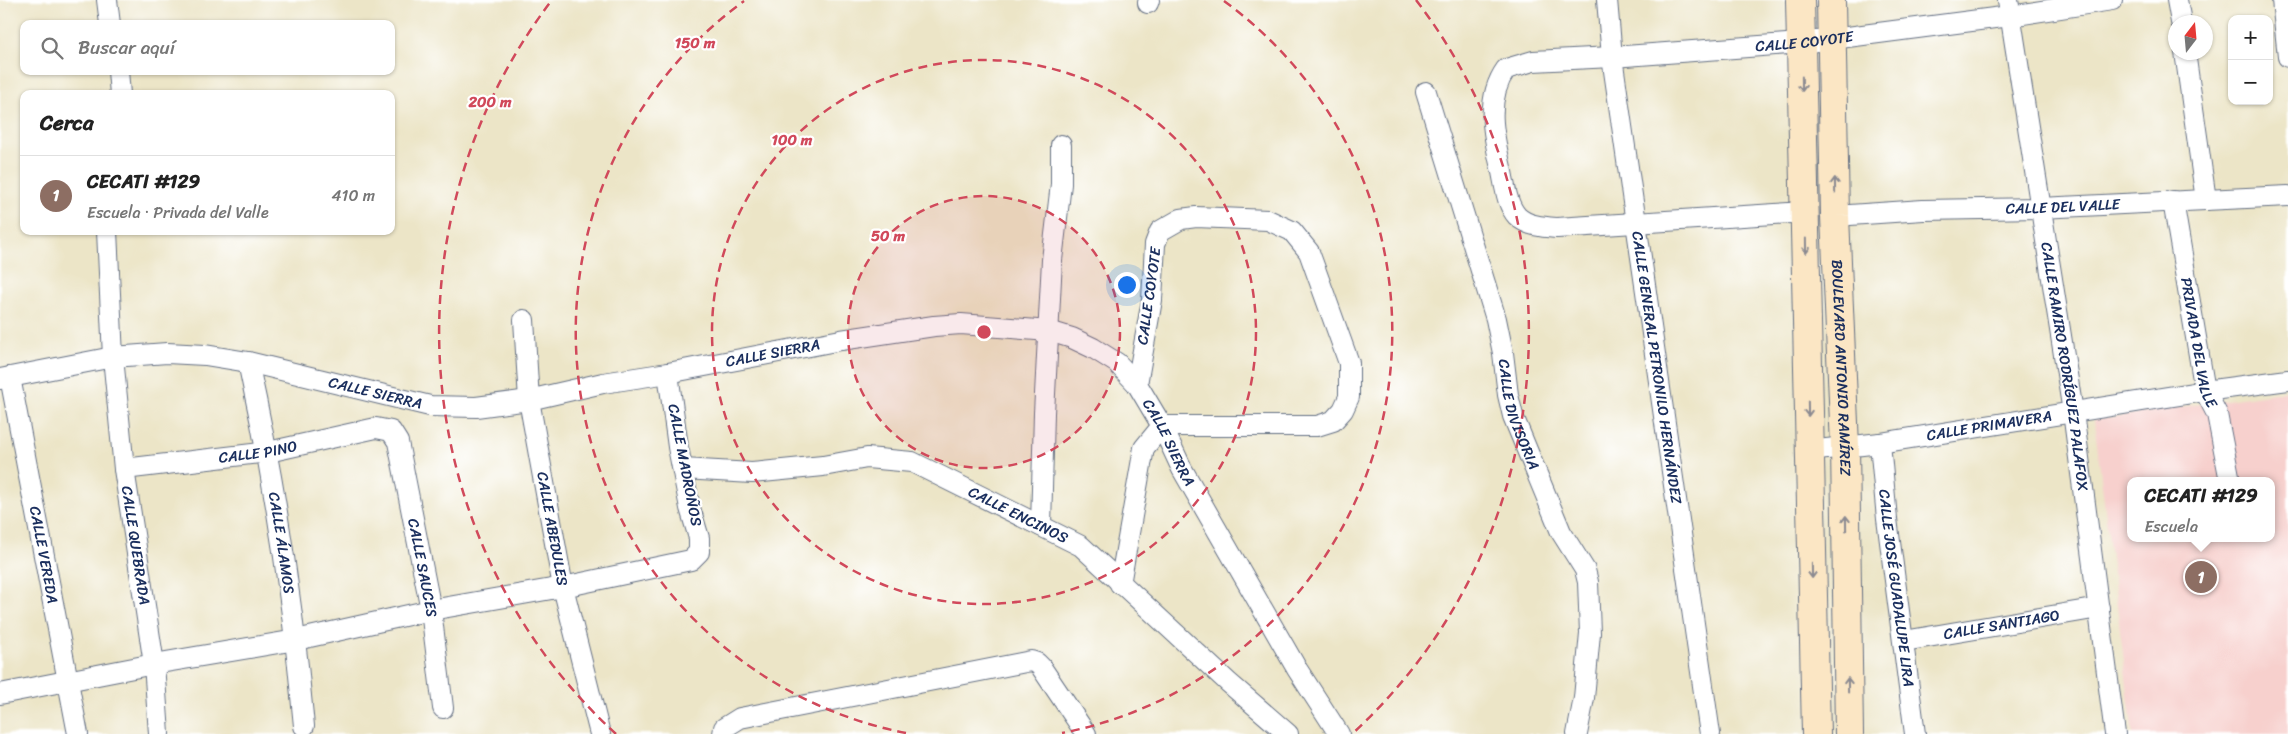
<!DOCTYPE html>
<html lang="es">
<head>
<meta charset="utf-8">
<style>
  body { margin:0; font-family:Sriracha,sans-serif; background:#f6f6f6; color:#222 }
  .controls { position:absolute; right:15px; top:15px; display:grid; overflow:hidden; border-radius:10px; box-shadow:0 1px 4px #0004 }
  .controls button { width:45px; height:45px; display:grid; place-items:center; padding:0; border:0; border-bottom:1px solid #e0e0e0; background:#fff; color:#222; font:25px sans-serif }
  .compass { position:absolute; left:2168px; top:15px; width:45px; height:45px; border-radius:50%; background:#fff; box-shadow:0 1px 4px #0004; rotate:16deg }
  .you { position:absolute; left:1126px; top:284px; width:18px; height:18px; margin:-12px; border:4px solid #fff; border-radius:50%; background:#1a73e8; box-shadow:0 0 0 8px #1a73e833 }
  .badge { display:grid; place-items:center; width:32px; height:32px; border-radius:50%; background:#d1495b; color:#fff; font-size:16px; font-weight:700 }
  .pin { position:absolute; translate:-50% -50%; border:2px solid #fff; box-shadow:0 1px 5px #0006 }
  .popup { position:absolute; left:2127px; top:477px; width:148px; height:65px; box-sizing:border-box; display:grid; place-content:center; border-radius:10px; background:#fff; filter:drop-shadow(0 1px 4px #0005); font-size:16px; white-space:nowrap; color:#767676 }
  .popup b { font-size:19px; color:#222 }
  .popup::after { content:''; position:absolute; left:50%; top:100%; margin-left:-10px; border:10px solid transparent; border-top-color:#fff }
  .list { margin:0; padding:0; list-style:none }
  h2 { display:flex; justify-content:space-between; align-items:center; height:65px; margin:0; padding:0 20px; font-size:21px }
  h2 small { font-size:16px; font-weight:400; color:#767676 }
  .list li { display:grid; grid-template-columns:32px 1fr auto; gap:15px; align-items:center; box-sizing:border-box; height:80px; padding:0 20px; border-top:1px solid #e0e0e0 }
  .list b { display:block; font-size:19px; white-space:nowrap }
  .list p { margin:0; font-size:16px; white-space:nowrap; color:#767676 }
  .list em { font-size:16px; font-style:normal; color:#767676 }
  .icon { flex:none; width:28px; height:28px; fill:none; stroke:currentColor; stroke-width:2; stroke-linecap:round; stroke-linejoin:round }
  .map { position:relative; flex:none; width:2288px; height:734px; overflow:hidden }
  .search { position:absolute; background:#fff; box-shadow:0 1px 4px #0004; left:20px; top:20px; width:375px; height:55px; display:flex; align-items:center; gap:12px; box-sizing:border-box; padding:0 18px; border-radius:10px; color:#767676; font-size:19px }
  .panel { position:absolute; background:#fff; box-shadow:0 1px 4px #0004; left:20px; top:90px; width:375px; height:145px; border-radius:10px }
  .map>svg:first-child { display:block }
  .built { fill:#f7d0cd; fill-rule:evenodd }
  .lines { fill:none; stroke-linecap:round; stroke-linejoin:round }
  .minor-casing { stroke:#646f83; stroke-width:22 }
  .secondary-casing { stroke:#646f83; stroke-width:30 }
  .minor { stroke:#fff; stroke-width:20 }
  .secondary { stroke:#fbe6c4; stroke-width:28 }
  .oneway { stroke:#8b8a91 }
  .ring { fill:none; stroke:#d1495b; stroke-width:2.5; stroke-dasharray:9 6 }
  .labels { text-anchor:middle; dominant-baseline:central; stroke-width:4.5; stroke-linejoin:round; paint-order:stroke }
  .street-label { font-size:15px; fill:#1b2f5e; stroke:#fff }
  .centre { fill:#d1495b; stroke:#fff; stroke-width:2.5 }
  .ring-label { font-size:15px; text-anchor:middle; font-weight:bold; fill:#d1495b; stroke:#fff; stroke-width:4.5; stroke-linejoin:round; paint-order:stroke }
</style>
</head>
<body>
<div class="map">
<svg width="2288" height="734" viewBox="0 0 2288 734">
  <rect width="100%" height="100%" fill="#fff"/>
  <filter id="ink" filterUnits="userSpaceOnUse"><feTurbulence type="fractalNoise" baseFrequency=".02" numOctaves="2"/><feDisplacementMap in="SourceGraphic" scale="10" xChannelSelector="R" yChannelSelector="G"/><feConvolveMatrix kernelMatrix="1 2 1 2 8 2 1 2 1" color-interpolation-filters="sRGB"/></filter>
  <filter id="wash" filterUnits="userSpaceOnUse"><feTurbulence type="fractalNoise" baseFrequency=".0096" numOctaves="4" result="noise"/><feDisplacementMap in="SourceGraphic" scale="20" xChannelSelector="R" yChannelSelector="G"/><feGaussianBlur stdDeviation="1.12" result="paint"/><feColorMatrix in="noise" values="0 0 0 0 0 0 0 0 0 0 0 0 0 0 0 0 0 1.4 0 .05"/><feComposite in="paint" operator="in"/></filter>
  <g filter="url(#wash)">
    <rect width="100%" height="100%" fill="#ece5c7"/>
    <path class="built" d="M2288,391V734H2133L2094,420ZM2131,481H2271V538H2131Z"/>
  </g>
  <g filter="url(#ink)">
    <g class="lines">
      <g class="minor-casing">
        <g id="minor">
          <path d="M107,0L110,24"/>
          <path id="s1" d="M1607,0L1612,57L1710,734"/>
          <path id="s2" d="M2008,0L2073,412L2115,734"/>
          <path d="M2177,0L2181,22"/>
          <path d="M2282,0L2288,57"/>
          <path d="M1148,3L1149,0"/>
          <path d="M2185,52L2206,200"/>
          <path d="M118,71L120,94"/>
          <path id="s3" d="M1426,92L1496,319L1503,353L1508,395L1513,416L1561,532L1585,570L1588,582L1590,633L1584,698L1577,734"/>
          <path id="s4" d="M2173,201L2205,391L2217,414L2230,481"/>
          <path id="s5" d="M1805,212L1557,228C1543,227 1527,226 1517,216C1507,205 1505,186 1502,172C1494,138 1484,100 1506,69L1533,61L1612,57L1801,43L2010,16L2112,0"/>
          <path id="s6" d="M1835,216L1923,210L2040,208L2288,196"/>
          <path id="s7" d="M107,231L113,357L124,469L154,664L159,734"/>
          <path id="s8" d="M524,320L529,400L563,587L600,734"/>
          <path id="s9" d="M248,362C275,483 293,603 304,726"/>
          <path id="s10" d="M10,377L78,734"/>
          <path id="s11" d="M0,379L113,357L167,353L205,355L248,362L430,406L476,407L529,400L603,383L668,373L841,340L934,326L961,324L1049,331L1072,338L1093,348L1117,363L1137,384L1162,426L1182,469L1297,669L1339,734"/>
          <path id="s12" d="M1880,443L1887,519L1915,734"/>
          <path id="s13" d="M1809,451L1880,443L2205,391L2288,380"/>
          <path id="s14" d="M124,469L268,452L376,428L391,431L398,442L431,610L443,708"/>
          <path id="s15" d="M683,469L752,473L823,466L867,458L912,462L1081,546L1229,683L1288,734"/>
          <path d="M1041,526L1044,413L1052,260L1061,184V145"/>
          <path d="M1120,584L1144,448L1162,426H1317L1333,421L1343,410L1349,397V363L1309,252L1292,231L1268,220L1196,217L1181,219L1160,231L1155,244L1152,300L1137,384"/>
          <path id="s16" d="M1904,641L2099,608"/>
          <path d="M0,694L154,664L296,640L431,610L563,587L691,560L699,552V538L690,508L678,447L668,373"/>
          <path d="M723,734L724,728L740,718L1031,661L1037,663L1041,667L1086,734"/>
        </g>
      </g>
      <g class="secondary-casing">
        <g id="secondary">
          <path d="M1800,0L1816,734"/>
          <path id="s17" d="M1831,0L1835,216L1845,446L1849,734"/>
        </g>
      </g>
      <use href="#minor" class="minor"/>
      <use href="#secondary" class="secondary"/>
    </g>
    <defs><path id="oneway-shaft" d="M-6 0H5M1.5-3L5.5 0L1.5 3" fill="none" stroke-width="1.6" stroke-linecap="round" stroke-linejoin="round" transform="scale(1.25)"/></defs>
    <g class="oneway">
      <use href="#oneway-shaft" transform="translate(1802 84) rotate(89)"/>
      <use href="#oneway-shaft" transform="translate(1835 185) rotate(-91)"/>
      <use href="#oneway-shaft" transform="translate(1806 246) rotate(89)"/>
      <use href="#oneway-shaft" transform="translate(1808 409) rotate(89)"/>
      <use href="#oneway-shaft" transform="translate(1846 523) rotate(-91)"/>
      <use href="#oneway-shaft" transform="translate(1812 571) rotate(89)"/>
      <use href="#oneway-shaft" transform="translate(1848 685) rotate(-91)"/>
    </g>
  </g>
  <circle cx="984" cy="332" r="136" fill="#d1495b" fill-opacity=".12"/>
  <g class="ring">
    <circle cx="984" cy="332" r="136"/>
    <circle cx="984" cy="332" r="272"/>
    <path d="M906 733A409 409 0 0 1 744 1M1224 1A409 409 0 0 1 1062 733"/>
    <path d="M616 734A545 545 0 0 1 552 0M1416 0A545 545 0 0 1 1352 734"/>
  </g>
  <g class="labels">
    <g class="street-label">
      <text stroke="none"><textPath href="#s5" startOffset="745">CALLE COYOTE</textPath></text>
      <text stroke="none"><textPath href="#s6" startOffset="228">CALLE DEL VALLE</textPath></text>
      <text transform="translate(1149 296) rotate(-82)">CALLE COYOTE</text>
      <text stroke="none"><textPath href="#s4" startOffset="144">PRIVADA DEL VALLE</textPath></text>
      <text stroke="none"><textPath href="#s11" startOffset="786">CALLE SIERRA</textPath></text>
      <text stroke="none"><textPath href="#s1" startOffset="371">CALLE GENERAL PETRONILO HERNÁNDEZ</textPath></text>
      <text stroke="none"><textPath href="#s17" startOffset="368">BOULEVARD ANTONIO RAMÍREZ</textPath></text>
      <text stroke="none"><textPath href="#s2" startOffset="371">CALLE RAMIRO RODRÍGUEZ PALAFOX</textPath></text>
      <text stroke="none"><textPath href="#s11" startOffset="382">CALLE SIERRA</textPath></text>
      <text stroke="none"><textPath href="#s3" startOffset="336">CALLE DIVISORIA</textPath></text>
      <text stroke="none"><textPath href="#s13" startOffset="182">CALLE PRIMAVERA</textPath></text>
      <text stroke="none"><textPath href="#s11" startOffset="1236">CALLE SIERRA</textPath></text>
      <text stroke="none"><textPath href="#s14" startOffset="135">CALLE PINO</textPath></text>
      <text transform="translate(685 465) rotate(79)">CALLE MADROÑOS</text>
      <text stroke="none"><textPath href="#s15" startOffset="349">CALLE ENCINOS</textPath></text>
      <text stroke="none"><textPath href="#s8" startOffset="211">CALLE ABEDULES</textPath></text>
      <text stroke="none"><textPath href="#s9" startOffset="184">CALLE ÁLAMOS</textPath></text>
      <text stroke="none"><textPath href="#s7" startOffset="316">CALLE QUEBRADA</textPath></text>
      <text stroke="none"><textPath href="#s10" startOffset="181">CALLE VEREDA</textPath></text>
      <text stroke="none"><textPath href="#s14" startOffset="412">CALLE SAUCES</textPath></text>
      <text stroke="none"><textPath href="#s12" startOffset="146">CALLE JOSÉ GUADALUPE LIRA</textPath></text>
      <text stroke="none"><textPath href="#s16" startOffset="99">CALLE SANTIAGO</textPath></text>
    </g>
  </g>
  <circle cx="984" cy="332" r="8" class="centre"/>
  <g class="ring-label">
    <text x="695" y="48">150 m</text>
    <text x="490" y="107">200 m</text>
    <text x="792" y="145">100 m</text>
    <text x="888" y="241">50 m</text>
  </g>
</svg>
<div class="controls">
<button>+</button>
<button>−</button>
</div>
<svg class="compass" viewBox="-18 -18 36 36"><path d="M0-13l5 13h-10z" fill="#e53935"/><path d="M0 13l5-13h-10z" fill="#767676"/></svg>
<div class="you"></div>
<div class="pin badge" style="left:2201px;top:577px;background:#8d6e63">1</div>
<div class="popup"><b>CECATI #129</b>Escuela</div>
<div class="search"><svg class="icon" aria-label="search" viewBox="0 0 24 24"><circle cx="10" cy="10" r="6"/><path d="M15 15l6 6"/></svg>Buscar aquí</div>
<section class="panel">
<h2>Cerca<small></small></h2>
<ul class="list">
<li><span class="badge" style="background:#8d6e63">1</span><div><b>CECATI #129</b><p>Escuela · Privada del Valle</p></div><em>410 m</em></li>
</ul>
</section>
</div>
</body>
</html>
